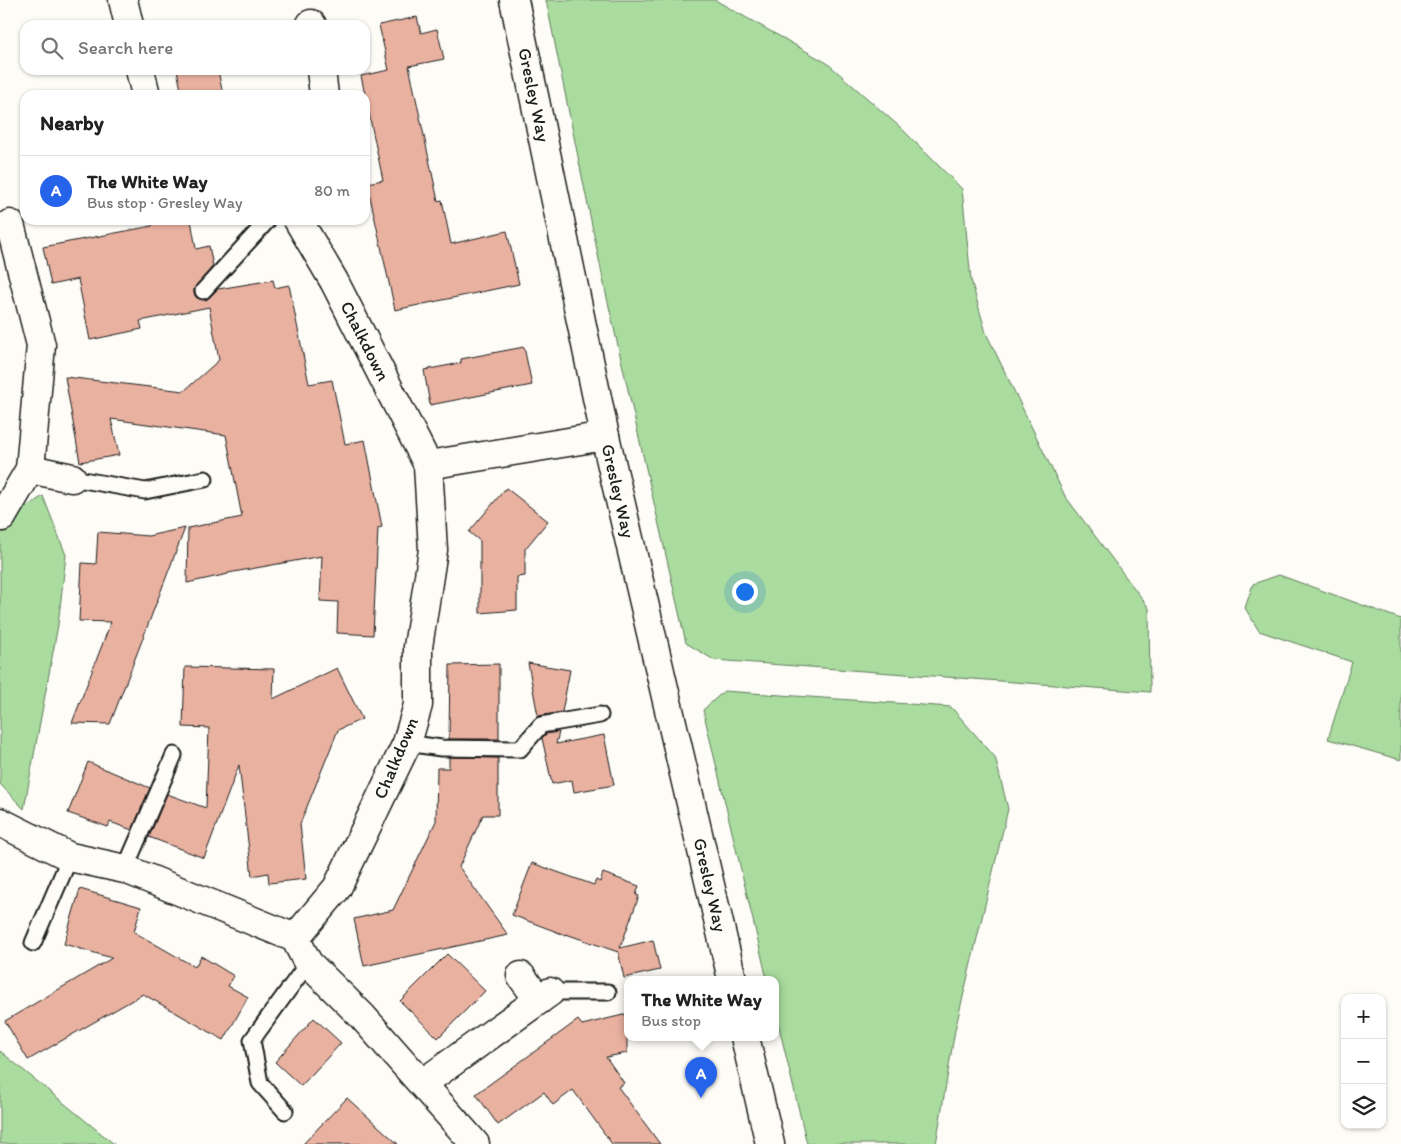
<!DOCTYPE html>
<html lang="en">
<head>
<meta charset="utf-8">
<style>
  body { margin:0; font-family:Itim,sans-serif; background:#f2f2f2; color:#222 }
  .controls { position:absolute; right:15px; bottom:15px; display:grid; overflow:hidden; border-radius:10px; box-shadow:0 1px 4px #0004 }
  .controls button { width:45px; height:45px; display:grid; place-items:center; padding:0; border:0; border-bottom:1px solid #e0e0e0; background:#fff; color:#222; font:25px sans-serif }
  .you { position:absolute; left:744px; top:591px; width:18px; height:18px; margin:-12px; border:4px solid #fff; border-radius:50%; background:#1a73e8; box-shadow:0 0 0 8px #1a73e833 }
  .badge { display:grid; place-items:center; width:32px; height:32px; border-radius:50%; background:#2563eb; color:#fff; font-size:16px; font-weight:700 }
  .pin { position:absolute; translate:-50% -41px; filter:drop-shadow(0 1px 2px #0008) }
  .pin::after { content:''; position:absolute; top:26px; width:18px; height:15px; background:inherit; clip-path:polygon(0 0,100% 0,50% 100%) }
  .popup { position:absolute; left:624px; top:976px; width:155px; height:65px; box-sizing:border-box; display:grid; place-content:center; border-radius:10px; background:#fff; filter:drop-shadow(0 1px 4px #0005); font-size:16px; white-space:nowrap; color:#767676 }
  .popup b { font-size:19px; color:#222 }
  .popup::after { content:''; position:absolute; left:50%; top:100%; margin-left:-10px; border:10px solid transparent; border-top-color:#fff }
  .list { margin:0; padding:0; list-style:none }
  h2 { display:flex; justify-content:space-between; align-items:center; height:65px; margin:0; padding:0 20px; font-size:21px }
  h2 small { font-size:16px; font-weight:400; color:#767676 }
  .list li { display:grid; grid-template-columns:32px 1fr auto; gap:15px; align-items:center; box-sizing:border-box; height:70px; padding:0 20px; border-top:1px solid #e0e0e0 }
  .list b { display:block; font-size:19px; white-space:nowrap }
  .list p { margin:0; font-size:16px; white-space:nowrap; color:#767676 }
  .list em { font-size:16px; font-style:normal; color:#767676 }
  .icon { flex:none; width:28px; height:28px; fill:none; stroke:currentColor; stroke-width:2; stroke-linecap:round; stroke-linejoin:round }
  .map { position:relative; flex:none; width:1401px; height:1144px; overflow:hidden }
  .search { position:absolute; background:#fff; box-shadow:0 1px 4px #0004; left:20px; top:20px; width:350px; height:55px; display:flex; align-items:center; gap:12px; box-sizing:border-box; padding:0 18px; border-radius:15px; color:#767676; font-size:19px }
  .panel { position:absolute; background:#fff; box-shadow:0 1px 4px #0004; left:20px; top:90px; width:350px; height:135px; border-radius:15px }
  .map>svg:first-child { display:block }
  .green { fill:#a9dc9e; stroke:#627c5d }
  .building { fill:#e9b1a0; stroke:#1c1c1c }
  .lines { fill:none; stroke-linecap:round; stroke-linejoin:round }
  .lane-casing { stroke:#1c1c1c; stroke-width:19 }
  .street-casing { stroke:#1c1c1c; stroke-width:31 }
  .secondary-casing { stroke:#1c1c1c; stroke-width:31 }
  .lane { stroke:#fdfcf7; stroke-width:15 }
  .street { stroke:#fdfcf7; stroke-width:28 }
  .secondary { stroke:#fdfcf7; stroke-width:28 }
  .labels { text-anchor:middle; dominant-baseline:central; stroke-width:5; stroke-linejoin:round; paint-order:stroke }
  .street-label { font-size:18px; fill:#1c1c1c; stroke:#fdfcf7 }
</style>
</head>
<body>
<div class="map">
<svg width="1401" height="1144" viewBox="0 0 1401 1144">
  <rect width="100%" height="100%" fill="#fdfcf7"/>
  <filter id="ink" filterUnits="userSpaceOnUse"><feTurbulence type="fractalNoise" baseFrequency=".02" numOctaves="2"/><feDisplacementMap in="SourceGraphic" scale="10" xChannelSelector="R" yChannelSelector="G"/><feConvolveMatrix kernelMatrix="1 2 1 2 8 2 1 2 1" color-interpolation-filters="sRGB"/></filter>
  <g filter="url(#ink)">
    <g class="green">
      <path d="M546,0H715L827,63L901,128L962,189L971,280L986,333L1065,496L1149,608L1150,692L714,660L686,643L605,289Z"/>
      <path d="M43,496L66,555L58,625L24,809L0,784V524Z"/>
      <path d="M1279,575L1401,619V760L1328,739L1352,662L1259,631L1245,608L1253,584Z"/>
      <path d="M724,691L951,707L995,757L1008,809L955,1030L936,1144H807L775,1010V979H767L703,710Z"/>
      <path d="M0,1051L114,1144H0Z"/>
    </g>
    <g class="building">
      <path d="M417,17L421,33L437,29L444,59L409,66L438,201L442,200L451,244L507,231L519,284L395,310L367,183L383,180L361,76L389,70L379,25Z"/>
      <path d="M177,70H218L223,95H182Z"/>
      <path d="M174,220H191L196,249L209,246L213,266L194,289V294L197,298L206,300L218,289L273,280L275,288L289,285L309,384L332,380L345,444L365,440L382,527L378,528L373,635L337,633L338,602L320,601L322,556L228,573V574L187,583L188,528L242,517L226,435L111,419L119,455L80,462L65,377L184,391L219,360L209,307L140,321L142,329L90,340L78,279L51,285L43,247L152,226V224Z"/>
      <path d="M524,347L532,385L430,405L424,370L461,363V359Z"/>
      <path d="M506,488L548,521L525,549V576L517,577V610L480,613V541L469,532Z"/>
      <path d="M185,528L110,724L72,723L111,622L79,621L82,563L96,564L98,532L148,536Z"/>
      <path d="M528,663L570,670L562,712L538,716Z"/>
      <path d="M499,664V739H449L450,665Z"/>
      <path d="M185,667L274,669L273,699L337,668L362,719L338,730L300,824L306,879L269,883L268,873L252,876L239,765L204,858L149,837L167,794L206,808L209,728L183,727Z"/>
      <path d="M559,732L556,744L604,735L614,785L574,792L572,780L552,784L542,738L546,734Z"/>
      <path d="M449,757L498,758V815H483L459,867L508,935L364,966L354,919L393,910L436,821L437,768H449Z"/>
      <path d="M88,762L150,788L132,830L110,822L108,827L68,813Z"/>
      <path d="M532,863L594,885L596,880L600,882L603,873L639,886L636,895L639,896L620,948L653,940L660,970L624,978L618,951V952L566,934L565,935L512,915Z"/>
      <path d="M80,889L141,907L134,932L195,967L201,956L234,976L228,986L248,997L224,1040L143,994L28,1060L5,1021L112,958L64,944Z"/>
      <path d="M447,954L485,991L438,1038L400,1001Z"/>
      <path d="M627,1014V1053L606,1057L624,1083L618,1087L660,1144H612L573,1090L553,1105L544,1092L498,1125L476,1094L578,1020L582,1025Z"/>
      <path d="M314,1018L341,1043L301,1086L275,1062Z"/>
      <path d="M347,1098L398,1144H303Z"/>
    </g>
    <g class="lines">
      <g class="lane-casing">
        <g id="lane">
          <path d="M203,291L268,220"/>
          <path d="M72,478L145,491L205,479"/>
          <path d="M407,743L441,748L520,749L541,725L600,715"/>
          <path d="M125,869L174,755"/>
          <path d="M33,943L70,857"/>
          <path d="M550,992H608"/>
          <path d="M285,1111L260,1083L252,1040L308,963"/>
        </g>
      </g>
      <g class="street-casing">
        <g id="street">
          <path d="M123,0L129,25"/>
          <path d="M311,24L312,25"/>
          <path d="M140,70L146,95"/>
          <path d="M321,70L324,95"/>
          <path d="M428,465L605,436"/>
          <path d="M30,469L72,478"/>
          <path d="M2,517L30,469L41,345L10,224"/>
          <path d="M0,822L70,857L125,869L295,938L308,963L362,1016L475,1144"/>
          <path d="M295,938L337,888L407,743L418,705V647L433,550L428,465L334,281L298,220"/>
          <path d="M521,976L539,1000"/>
          <path d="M423,1083L550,992"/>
        </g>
      </g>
      <g class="secondary-casing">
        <g id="secondary">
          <path d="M514,0L605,436L732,979"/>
          <path d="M745,1037L770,1144"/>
        </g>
      </g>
      <use href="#lane" class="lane"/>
      <use href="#street" class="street"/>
      <use href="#secondary" class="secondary"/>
    </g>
  </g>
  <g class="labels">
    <g class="street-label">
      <text transform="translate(534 95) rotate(78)">Gresley Way</text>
      <text transform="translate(365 341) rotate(63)">Chalkdown</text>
      <text transform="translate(618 491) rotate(77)">Gresley Way</text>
      <text transform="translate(396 758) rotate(-67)">Chalkdown</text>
      <text transform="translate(710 885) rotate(77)">Gresley Way</text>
    </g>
  </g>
</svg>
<div class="controls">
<button>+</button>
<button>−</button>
<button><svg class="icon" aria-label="layers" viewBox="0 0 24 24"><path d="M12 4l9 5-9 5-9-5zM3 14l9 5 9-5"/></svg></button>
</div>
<div class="you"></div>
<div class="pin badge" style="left:701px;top:1098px">A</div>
<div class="popup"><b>The White Way</b>Bus stop</div>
<div class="search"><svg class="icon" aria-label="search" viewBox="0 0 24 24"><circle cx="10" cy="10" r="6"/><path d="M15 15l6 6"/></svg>Search here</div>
<section class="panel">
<h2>Nearby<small></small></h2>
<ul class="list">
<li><span class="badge">A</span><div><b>The White Way</b><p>Bus stop · Gresley Way</p></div><em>80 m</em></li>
</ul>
</section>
</div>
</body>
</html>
